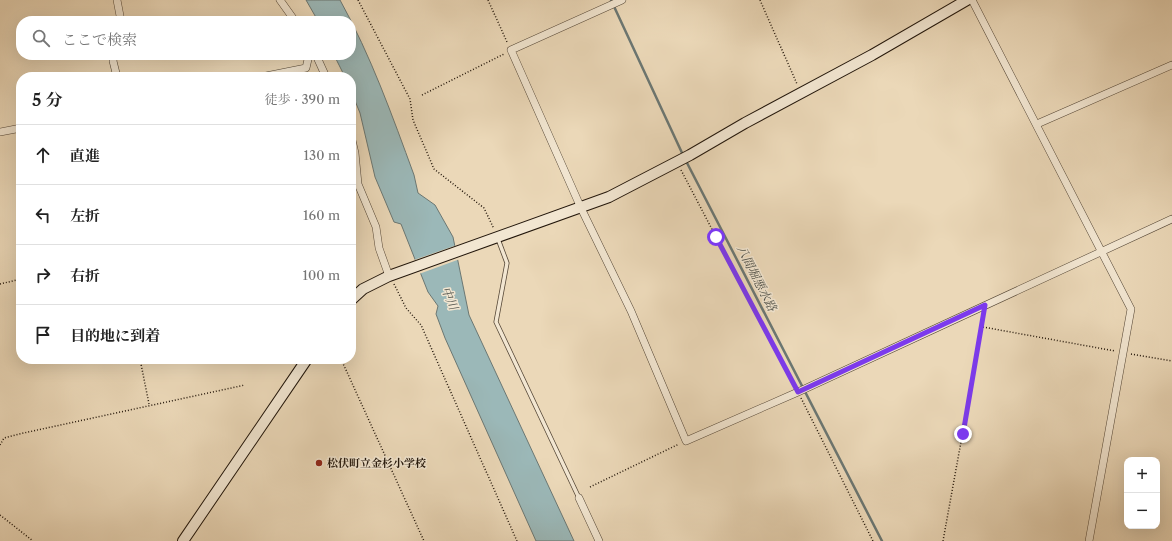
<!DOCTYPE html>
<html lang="ja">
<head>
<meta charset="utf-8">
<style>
  body { margin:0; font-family:"Libre Caslon Text","Noto Serif JP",serif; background:#f6f6f6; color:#222 }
  .controls { position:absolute; right:12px; bottom:12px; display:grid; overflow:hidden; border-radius:8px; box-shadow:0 4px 16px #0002 }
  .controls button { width:36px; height:36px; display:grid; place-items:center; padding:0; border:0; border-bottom:1px solid #e0e0e0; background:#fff; color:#222; font:20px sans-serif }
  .stop { position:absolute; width:12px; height:12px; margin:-9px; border:3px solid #7c3aed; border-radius:50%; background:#fff }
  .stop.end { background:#7c3aed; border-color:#fff; box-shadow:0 1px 4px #0008 }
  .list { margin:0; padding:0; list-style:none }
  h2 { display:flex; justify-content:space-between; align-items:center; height:52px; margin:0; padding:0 16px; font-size:17px }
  h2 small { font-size:13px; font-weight:400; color:#767676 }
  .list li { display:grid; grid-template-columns:26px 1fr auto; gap:12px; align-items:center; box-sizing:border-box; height:60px; padding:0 16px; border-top:1px solid #e0e0e0 }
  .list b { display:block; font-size:15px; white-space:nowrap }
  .list em { font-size:13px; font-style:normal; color:#767676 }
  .icon { flex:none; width:22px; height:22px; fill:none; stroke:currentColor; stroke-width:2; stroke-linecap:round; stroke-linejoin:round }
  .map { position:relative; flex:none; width:1172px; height:541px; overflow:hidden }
  .search { position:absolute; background:#fff; box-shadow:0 4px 16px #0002; left:16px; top:16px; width:340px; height:44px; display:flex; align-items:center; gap:10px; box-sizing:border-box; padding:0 14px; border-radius:16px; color:#767676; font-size:15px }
  .panel { position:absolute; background:#fff; box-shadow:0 4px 16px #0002; left:16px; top:72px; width:340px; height:292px; border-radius:16px }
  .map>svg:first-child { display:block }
  .water { fill:#9bb8b8; stroke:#6b7773 }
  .pier { fill:#ebd8b8 }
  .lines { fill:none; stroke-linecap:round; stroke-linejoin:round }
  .stream { stroke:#6b7773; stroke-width:2.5 }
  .lane-casing { stroke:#544636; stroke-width:5 }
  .street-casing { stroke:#544636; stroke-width:8 }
  .secondary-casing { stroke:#22160b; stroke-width:12 }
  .path { stroke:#22160b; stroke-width:1.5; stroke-dasharray:1 2; stroke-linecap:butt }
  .lane { stroke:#f2e6d1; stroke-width:3.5 }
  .street { stroke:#f2e6d1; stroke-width:7 }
  .secondary { stroke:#f2e6d1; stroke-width:10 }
  .route { stroke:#7c3aed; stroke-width:5 }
  .poi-dot { fill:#8f2418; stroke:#f2e6d1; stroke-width:1.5 }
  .labels { text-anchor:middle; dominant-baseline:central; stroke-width:3; stroke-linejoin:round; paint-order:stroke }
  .poi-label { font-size:11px; font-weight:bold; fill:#22160b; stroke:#f2e6d1; text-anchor:start }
  .water-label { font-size:12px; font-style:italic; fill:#4c4f48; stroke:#f2e6d1 }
</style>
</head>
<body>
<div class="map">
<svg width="1172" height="541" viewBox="0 0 1172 541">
  <rect width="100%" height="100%" fill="#ebd8b8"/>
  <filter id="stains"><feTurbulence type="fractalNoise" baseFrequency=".005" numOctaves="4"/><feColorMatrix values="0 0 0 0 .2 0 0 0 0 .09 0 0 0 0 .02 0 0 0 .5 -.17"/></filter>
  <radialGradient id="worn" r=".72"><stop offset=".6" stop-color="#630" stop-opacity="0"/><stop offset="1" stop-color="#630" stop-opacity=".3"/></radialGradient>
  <path class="water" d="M306,0H340C371,56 392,115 414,175L418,193L435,205L453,237L469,315L574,541H536L445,338L436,314L438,306L428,292L401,224L394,222L375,177L360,113L351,91V77H345L334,55H351V21H318Z"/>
  <path class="pier" d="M457,245L460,259L419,274L414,260Z"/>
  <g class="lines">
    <g class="stream">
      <path d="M611,0L683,155"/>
      <path d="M685,159L882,541"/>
    </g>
    <g class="lane-casing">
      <path id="lane" d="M498,239L507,263L496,322L579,498"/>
    </g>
    <g class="street-casing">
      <g id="street">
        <path d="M117,0L121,21"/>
        <path d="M280,0L295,21"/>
        <path d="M622,0L511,50L581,208L631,311L686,441L798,392L1172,219"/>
        <path d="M972,0L1131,309L1089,541"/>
        <path d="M114,55L113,61L117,77"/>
        <path d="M316,55L326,77"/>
        <path d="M261,77L306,68L309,55"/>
        <path d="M1037,124L1172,65"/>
        <path d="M0,132L21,128"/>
        <path d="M351,136L355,153L358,184L376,227L379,248L389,276"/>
        <path d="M579,498L599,541"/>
      </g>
    </g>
    <g class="secondary-casing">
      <g id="secondary">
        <path d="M351,300L363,289L389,276L609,197L690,155L745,123L872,55L967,0"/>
        <path d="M183,541L307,359"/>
      </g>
    </g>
    <g class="path">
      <path d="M358,0L410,99L413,120L434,169L484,208L494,229"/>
      <path d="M488,0L507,42"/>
      <path d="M760,0L797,84"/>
      <path d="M422,95L504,54"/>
      <path d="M681,170L794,386"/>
      <path d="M0,284L21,279"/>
      <path d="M394,284L406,308L421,325L517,541"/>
      <path d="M983,327L1115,351"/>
      <path d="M1131,354L1172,361"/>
      <path d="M140,359L149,404"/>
      <path d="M341,359L424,541"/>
      <path d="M801,398L873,541"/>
      <path d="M0,445L4,438L19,434L245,385"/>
      <path d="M590,487L679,444"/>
      <path d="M0,515L33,541"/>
      <path d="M943,541L984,315"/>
    </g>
    <use href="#lane" class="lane"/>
    <use href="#street" class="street"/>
    <use href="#secondary" class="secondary"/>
  </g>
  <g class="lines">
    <path class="route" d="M716,237L798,392L985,305L963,434"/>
  </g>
  <circle class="poi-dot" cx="319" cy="463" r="4"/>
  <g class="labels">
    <g class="poi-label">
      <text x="327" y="463">松伏町立金杉小学校</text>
    </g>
    <g class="water-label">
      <text transform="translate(757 278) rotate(63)">八間堀悪水路</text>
      <text transform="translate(450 298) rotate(67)">中川</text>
    </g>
  </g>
  <rect width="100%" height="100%" filter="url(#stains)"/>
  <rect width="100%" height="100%" fill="url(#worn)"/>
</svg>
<div class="controls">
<button>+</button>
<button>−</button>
</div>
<div class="stop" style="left:716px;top:237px"></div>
<div class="stop end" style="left:963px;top:434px"></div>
<div class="search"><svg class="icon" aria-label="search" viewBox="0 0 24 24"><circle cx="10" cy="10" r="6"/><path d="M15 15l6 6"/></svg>ここで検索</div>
<section class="panel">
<h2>5 分<small>徒歩 · 390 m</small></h2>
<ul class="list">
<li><svg class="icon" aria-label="ahead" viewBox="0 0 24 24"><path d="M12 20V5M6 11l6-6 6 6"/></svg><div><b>直進</b></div><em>130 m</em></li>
<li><svg class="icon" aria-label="left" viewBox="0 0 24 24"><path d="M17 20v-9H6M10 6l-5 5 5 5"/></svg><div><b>左折</b></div><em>160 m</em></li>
<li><svg class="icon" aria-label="right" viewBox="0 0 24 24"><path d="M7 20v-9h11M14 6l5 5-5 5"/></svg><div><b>右折</b></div><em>100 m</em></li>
<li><svg class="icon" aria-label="arrive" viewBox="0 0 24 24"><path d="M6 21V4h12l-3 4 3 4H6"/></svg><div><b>目的地に到着</b></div></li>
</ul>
</section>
</div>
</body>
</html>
